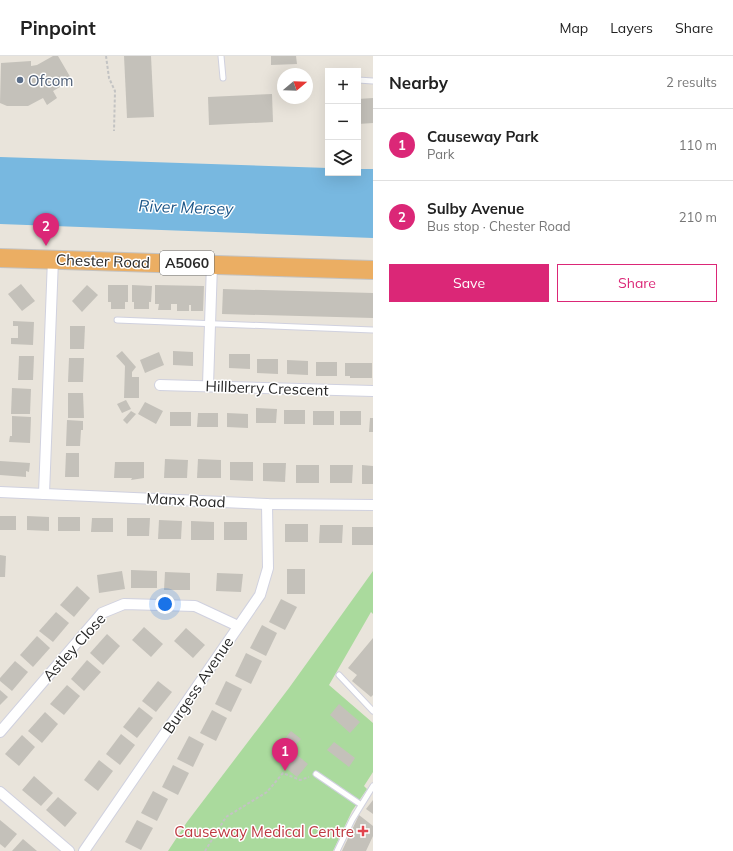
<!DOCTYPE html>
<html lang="en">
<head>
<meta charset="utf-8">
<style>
  body { margin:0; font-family:Mulish,sans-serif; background:#f6f6f6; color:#222 }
  .controls { position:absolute; right:12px; top:12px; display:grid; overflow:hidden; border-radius:0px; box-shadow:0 4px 16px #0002 }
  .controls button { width:36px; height:36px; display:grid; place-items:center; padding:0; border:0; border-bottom:1px solid #e0e0e0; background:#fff; color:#222; font:20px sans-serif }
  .compass { position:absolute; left:277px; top:12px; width:36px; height:36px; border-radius:50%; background:#fff; box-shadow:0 4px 16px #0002; rotate:71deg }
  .you { position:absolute; left:165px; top:548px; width:14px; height:14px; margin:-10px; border:3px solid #fff; border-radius:50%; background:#1a73e8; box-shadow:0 0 0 6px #1a73e833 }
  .badge { display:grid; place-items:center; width:26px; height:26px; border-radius:50%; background:#db2777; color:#fff; font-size:13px; font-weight:700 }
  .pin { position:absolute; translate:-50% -33px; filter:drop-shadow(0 1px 2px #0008) }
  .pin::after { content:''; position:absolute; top:21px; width:14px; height:12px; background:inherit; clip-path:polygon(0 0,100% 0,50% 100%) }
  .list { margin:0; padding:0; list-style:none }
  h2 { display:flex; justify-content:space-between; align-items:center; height:52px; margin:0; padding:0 16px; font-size:17px }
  h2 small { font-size:13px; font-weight:400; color:#767676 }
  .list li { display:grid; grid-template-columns:26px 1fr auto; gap:12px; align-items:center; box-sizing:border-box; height:72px; padding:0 16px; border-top:1px solid #e0e0e0 }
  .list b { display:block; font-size:15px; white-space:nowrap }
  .list p { margin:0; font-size:13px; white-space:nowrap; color:#767676 }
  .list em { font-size:13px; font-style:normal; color:#767676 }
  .actions { display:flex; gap:8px; padding:12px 16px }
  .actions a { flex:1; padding:9px 0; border:1px solid #db2777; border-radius:0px; text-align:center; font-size:14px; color:#db2777 }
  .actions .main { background:#db2777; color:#fff }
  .icon { flex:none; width:22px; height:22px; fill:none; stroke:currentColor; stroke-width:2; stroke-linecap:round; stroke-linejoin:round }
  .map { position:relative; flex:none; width:373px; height:795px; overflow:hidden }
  header { display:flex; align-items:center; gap:24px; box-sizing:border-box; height:56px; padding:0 20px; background:#fff; border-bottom:1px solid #e0e0e0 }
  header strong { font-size:19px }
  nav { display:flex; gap:22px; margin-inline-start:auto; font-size:14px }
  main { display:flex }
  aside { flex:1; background:#fff }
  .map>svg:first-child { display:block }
  .green { fill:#aada9d }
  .water { fill:#78b8e0 }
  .building { fill:#c4c1ba }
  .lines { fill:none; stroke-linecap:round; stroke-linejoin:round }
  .lane-casing { stroke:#d0d1df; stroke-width:7 }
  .street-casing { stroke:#d0d1df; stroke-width:12 }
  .highway-casing { stroke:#c3c3c3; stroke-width:20 }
  .path { stroke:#c3c3c3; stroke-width:2; stroke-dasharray:3 2; stroke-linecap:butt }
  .lane { stroke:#fff; stroke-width:5 }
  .street { stroke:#fff; stroke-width:10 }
  .highway { stroke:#ebae63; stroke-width:18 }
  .service-dot { fill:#5c6f8a; stroke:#fff; stroke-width:1.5 }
  .health-dot { fill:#e0444e; stroke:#fff; stroke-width:1.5 }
  .labels { text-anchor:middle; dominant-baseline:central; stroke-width:3; stroke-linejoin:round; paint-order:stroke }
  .shield { fill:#fff; stroke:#686868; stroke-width:1 }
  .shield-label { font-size:14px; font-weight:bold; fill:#282828 }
  .service-label { font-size:15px; fill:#4e5e75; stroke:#fff; text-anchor:start }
  .street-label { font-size:15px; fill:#282828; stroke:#fff }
  .health-label { font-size:15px; fill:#be3a42; stroke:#fff; text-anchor:end }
  .water-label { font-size:16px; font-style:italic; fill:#1c5688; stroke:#fff }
</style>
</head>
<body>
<header>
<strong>Pinpoint</strong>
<nav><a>Map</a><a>Layers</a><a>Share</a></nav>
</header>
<main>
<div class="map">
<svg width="373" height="795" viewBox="0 0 373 795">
  <rect width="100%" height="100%" fill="#e9e4db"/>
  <path class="green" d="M373,515V558L371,556L329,629L373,667V716L364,730L367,733L352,755L333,795H168L187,766L289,632Z"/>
  <path class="water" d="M0,101L328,112V117H358V113H373V182L0,168Z"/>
  <g class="building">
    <path d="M53,0H58L72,24L53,35L57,42L47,49L43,42L28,50H7L0,47L1,7L31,5V10L37,9Z"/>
    <path d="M124,0H151L154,61L127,62Z"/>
    <path d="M271,0H296L297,8L271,9Z"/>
    <path d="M272,38L273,66L209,69L208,41Z"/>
    <path d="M373,42V67L358,68V43Z"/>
    <path d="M21,228L35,245L22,255L8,238Z"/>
    <path d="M87,229L98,239L82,256L72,245Z"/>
    <path d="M108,229H128V246H125V253H111V246H108Z"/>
    <path d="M132,229L152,230L151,246H149V253H134V246H132Z"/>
    <path d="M155,229L204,230L203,255H191V249H189V255H177V248H171V254H158L159,248H155Z"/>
    <path d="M223,233L373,237V262L222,258Z"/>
    <path d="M13,265L34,266L33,289L11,288V282H18V270H13Z"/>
    <path d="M70,270H85L84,293H70Z"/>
    <path d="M122,295L136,311L132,316V321H139V342H124L125,310L116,300Z"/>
    <path d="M173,295L193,296V310L173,309Z"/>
    <path d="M159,296L164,309L145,317L140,304Z"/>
    <path d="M229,298H250V313L229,312Z"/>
    <path d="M19,300H34L33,324H18Z"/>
    <path d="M69,302H84L83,326H68Z"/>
    <path d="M257,303H278V318L257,317Z"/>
    <path d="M287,304L308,305V319L287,318Z"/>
    <rect x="316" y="306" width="21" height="14"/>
    <path d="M345,307H372V322H350V320H345Z"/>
    <path d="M12,332L31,333L30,358H11Z"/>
    <path d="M68,337H83L84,362H68Z"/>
    <path d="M126,344L131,353L122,357L117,348Z"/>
    <path d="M145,346L163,355L156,368L138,358Z"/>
    <path d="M256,352L277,353L276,367H256Z"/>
    <rect x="284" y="354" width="21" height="14"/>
    <path d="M131,355L136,358L127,368L123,364Z"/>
    <rect x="313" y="355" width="21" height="14"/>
    <rect x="340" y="355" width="21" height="14"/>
    <rect x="170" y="356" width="21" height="14"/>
    <path d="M198,357H218V371H197Z"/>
    <path d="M227,357L248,358V372L227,371Z"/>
    <path d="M12,360L31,361L30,387L9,386L10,380H12Z"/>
    <path d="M370,362H373V376H369Z"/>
    <path d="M67,364L83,365V374H81L80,390H66Z"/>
    <path d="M66,397H79V421H65Z"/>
    <path d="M165,403L188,404L187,422H164Z"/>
    <path d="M198,403L221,404V422H197Z"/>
    <path d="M0,405L30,407L29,416L26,415V421L0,419Z"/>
    <path d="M115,406H144V422L131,424L132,422H114Z"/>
    <path d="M230,406H253V425L230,424Z"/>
    <path d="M263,407H286L285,426L263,425Z"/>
    <rect x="296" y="409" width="23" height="18"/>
    <path d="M330,409H353L352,427H330Z"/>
    <path d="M362,409L373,410V428H362Z"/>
    <rect x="0" y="460" width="16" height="14"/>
    <path d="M27,460L49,461V475L27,474Z"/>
    <rect x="58" y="461" width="22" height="14"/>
    <path d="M92,462H113V476H91Z"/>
    <path d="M127,462H150L149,480H127Z"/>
    <path d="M159,464L182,465L181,483H158Z"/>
    <path d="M191,465L214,466V484H191Z"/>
    <rect x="224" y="466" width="23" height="18"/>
    <rect x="285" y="468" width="23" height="18"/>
    <path d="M320,469H343L342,487H319Z"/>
    <rect x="352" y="471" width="21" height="18"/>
    <path d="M0,499L6,500L5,521H0Z"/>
    <rect x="287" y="513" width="18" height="25"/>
    <path d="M131,514L157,515V532H131Z"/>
    <path d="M122,515L125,533L99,537L97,519Z"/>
    <path d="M165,516L190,517V534H164Z"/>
    <path d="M217,517L243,518L241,536L216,535Z"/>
    <path d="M77,530L90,542L74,561L60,549Z"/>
    <path d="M281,543L297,551L285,574L269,566Z"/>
    <path d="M56,556L69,567L53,586L39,575Z"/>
    <path d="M262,569L277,577L266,600L250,592Z"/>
    <path d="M144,571L163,588L151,601L132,584Z"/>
    <path d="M186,572L205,589L193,602L174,585Z"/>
    <path d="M107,578L120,590L103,609L90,597Z"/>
    <path d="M37,580L50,592L33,611L20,599Z"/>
    <path d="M373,582V639L371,641L352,625L357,619L348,612Z"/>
    <path d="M246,597L262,605L251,628L235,620Z"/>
    <path d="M87,604L101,616L84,635L71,623Z"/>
    <path d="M15,605L28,616L12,635L0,625V622Z"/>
    <path d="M158,625L172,636L156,656L142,645Z"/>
    <path d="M226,625L242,633L231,656L215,648Z"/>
    <path d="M67,629L80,640L64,659L50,648Z"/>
    <path d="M0,634L8,641L0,649Z"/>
    <path d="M339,648L360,666L350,677L330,659Z"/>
    <path d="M139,651L153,662L137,682L123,671Z"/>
    <path d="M212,654L227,662L216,685L200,677Z"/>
    <path d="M45,656L58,668L42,687L28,675Z"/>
    <path d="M291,675L301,683L291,694L308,708L297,721L271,700Z"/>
    <path d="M121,678L135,689L120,709L106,698Z"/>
    <path d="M22,679L35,691L19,710L5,698Z"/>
    <path d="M189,680L204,688L193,711L177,703Z"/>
    <path d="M334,686L355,702L349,711L327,694Z"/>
    <path d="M99,704L113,715L98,735L84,724Z"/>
    <path d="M173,709L189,717L178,739L162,731Z"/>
    <path d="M34,720L53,737L41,750L22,734Z"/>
    <path d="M153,735L168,743L157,765L141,757Z"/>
    <path d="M58,741L77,757L65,771L46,754Z"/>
    <path d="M373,744V758L366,753Z"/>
    <path d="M359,759L373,770V780L366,795H342Z"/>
    <path d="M0,764L17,778L5,792L0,788Z"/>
    <path d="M137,764L153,772L141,794L125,786Z"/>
    <path d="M23,783L37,795H12Z"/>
  </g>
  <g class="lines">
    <g class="lane-casing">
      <g id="lane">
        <path d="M221,0L223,22"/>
        <path d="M358,24L373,25"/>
        <path d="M117,264L373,274"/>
        <path d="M339,619L373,655"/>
        <path d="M316,718L360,748"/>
        <path d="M337,795L352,764L373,730"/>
      </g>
    </g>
    <g class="street-casing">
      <g id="street">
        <path d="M160,329L373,335"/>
        <path d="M208,329L212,208"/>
        <path d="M0,436L267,448L373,449"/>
        <path d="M44,438L53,203"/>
        <path d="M0,676L102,557L124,548L195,550L238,570"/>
        <path d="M0,736L69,795"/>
        <path d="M84,795L260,539L268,512L267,448"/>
      </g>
    </g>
    <g class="highway-casing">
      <path id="highway" d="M0,202L373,214"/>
    </g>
    <g class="path">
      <path d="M106,0L109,22L115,35L114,75"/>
      <path d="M205,795L226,761L267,736L283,717L300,724L309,721"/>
    </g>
    <use href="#lane" class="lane"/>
    <use href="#street" class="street"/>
    <use href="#highway" class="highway"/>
  </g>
  <circle class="service-dot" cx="20" cy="24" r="4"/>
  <path class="health-dot" d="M361 769h4v4h4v4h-4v4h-4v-4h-4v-4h4z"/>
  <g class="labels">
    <rect class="shield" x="160" y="195" width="54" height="24" rx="3"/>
    <g class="shield-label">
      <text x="187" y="207">A5060</text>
    </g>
    <g class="service-label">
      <text x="28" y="24">Ofcom</text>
    </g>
    <g class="street-label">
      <text transform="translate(103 205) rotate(2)">Chester Road</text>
      <text transform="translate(267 332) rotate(2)">Hillberry Crescent</text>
      <text transform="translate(186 444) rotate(3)">Manx Road</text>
      <text transform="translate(74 591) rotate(-48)">Astley Close</text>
      <text transform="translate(198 629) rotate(-56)">Burgess Avenue</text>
    </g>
    <g class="health-label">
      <text x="354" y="775">Causeway Medical Centre</text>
    </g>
    <g class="water-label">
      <text transform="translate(186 151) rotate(2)">River Mersey</text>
    </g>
  </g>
</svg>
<div class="controls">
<button>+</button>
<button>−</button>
<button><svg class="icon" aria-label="layers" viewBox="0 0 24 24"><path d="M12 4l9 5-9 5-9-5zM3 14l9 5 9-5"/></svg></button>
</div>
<svg class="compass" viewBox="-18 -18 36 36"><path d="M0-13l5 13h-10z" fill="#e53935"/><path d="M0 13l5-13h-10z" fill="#767676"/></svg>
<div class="you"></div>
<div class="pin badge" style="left:285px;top:715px">1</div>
<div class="pin badge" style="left:46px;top:190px">2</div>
</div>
<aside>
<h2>Nearby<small>2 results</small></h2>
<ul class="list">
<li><span class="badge">1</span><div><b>Causeway Park</b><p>Park</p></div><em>110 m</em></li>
<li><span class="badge">2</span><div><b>Sulby Avenue</b><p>Bus stop · Chester Road</p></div><em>210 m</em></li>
</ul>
<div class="actions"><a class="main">Save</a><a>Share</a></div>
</aside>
</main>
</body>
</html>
